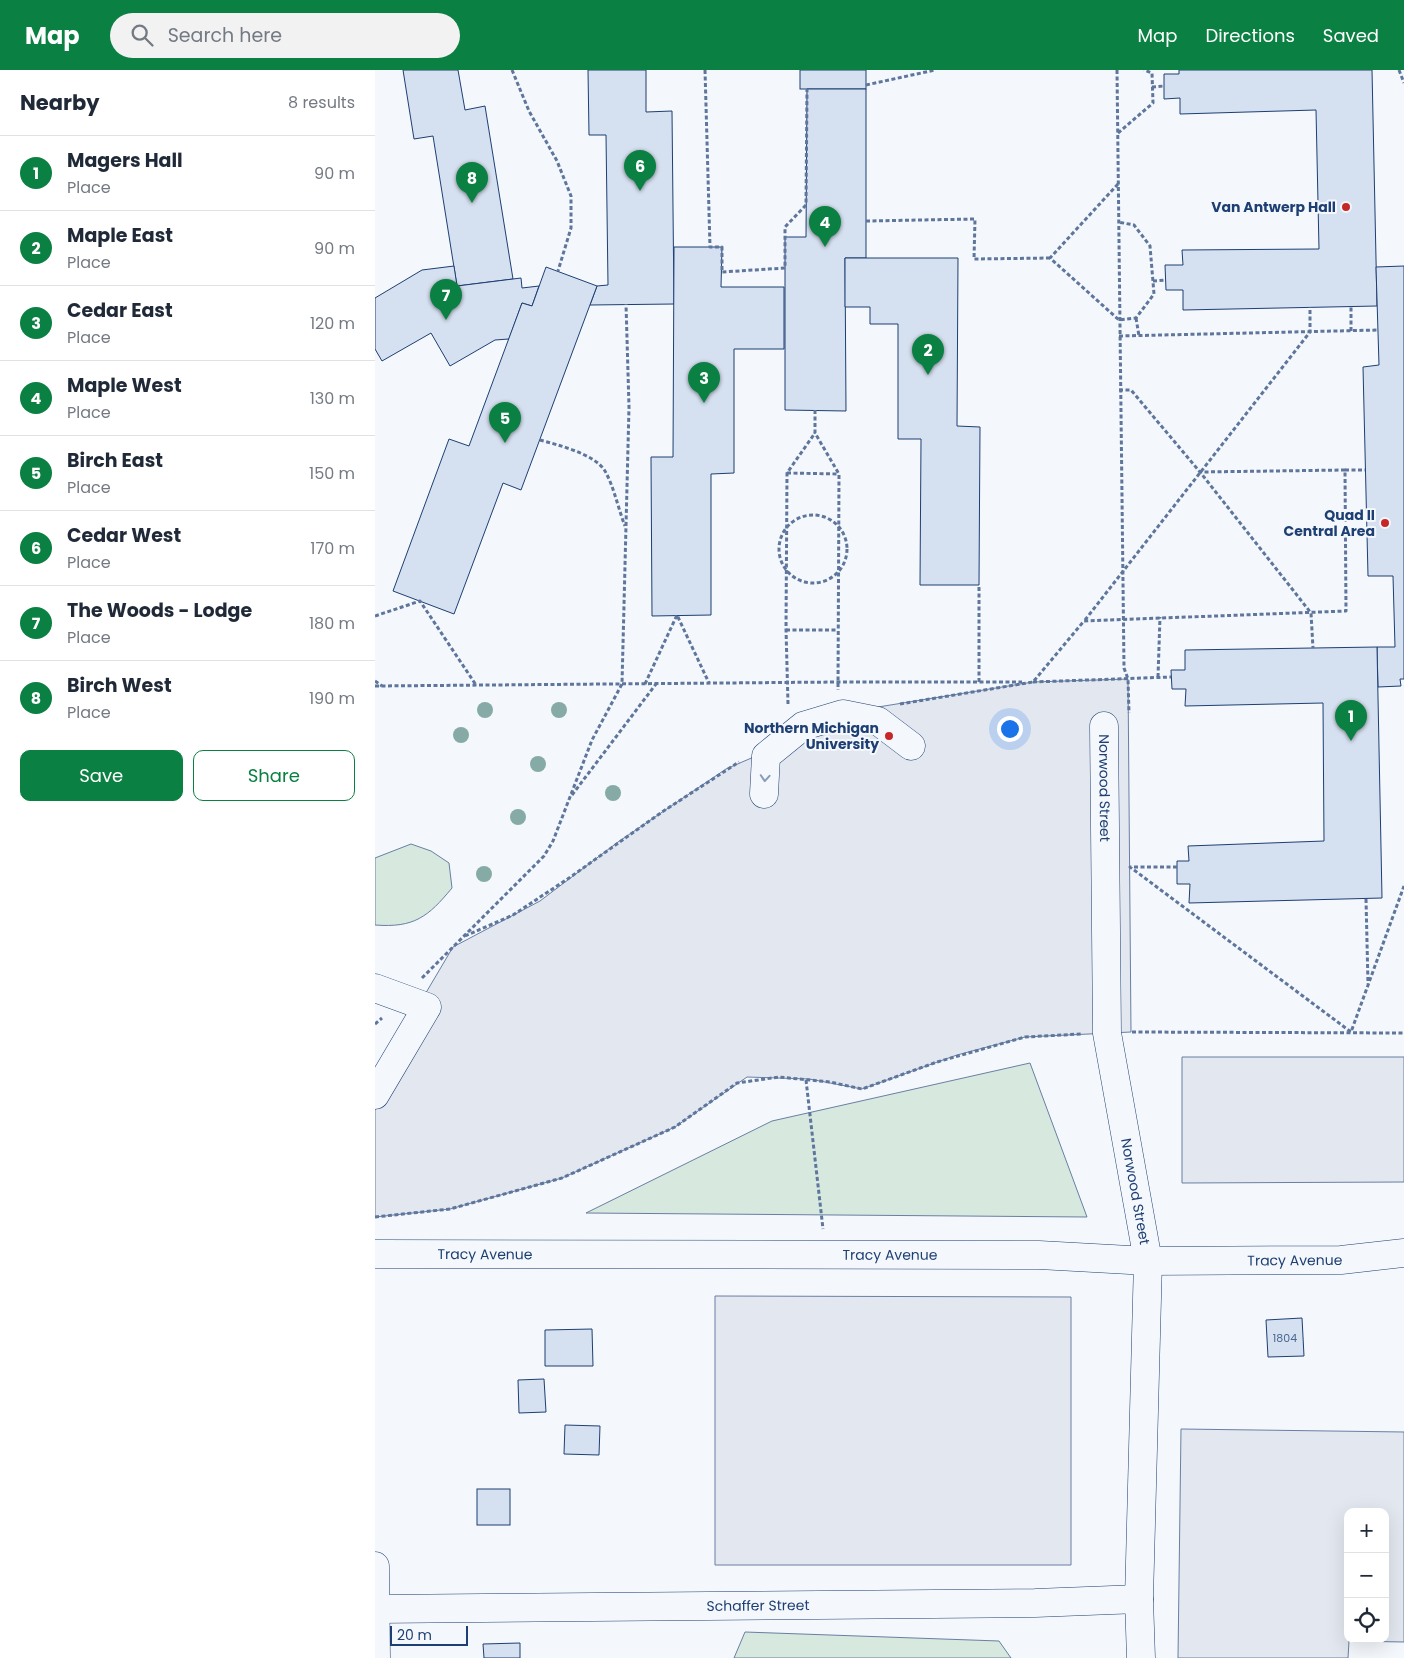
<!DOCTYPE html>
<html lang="en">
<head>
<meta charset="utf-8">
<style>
  body { margin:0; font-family:Poppins,sans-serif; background:#f2f2f3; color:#1f2937 }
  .controls { position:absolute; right:15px; bottom:15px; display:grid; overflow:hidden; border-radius:10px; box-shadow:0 5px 20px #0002 }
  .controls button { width:45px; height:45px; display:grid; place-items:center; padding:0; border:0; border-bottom:1px solid #e0e1e3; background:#fff; color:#1f2937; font:25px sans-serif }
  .scale { position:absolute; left:15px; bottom:12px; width:78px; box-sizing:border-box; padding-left:5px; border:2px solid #1d3f73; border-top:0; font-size:14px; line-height:18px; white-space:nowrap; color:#1d3f73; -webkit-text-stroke:4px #f4f7fb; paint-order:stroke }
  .you { position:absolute; left:634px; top:658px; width:18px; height:18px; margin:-12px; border:4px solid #fff; border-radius:50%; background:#1a73e8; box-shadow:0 0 0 8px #1a73e833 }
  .badge { display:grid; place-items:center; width:32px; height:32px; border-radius:50%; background:#0b8043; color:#fff; font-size:16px; font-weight:700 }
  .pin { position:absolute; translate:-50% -41px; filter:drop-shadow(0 1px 2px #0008) }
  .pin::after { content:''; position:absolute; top:26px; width:18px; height:15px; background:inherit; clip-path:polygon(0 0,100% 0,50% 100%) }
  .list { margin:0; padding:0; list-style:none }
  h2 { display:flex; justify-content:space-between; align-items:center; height:65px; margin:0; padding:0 20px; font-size:21px }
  h2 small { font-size:16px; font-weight:400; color:#747a83 }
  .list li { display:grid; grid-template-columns:32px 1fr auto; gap:15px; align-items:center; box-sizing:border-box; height:75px; padding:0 20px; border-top:1px solid #e0e1e3 }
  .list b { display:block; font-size:19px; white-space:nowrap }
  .list p { margin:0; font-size:16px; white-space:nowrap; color:#747a83 }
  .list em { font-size:16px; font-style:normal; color:#747a83 }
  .actions { display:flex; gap:10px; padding:15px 20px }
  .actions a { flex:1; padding:11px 0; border:1px solid #0b8043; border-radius:10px; text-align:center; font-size:18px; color:#0b8043 }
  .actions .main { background:#0b8043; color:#fff }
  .icon { flex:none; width:28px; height:28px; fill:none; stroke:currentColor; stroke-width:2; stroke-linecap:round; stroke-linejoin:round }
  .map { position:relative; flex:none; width:1029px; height:1588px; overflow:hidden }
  header { display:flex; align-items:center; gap:30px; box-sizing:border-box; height:70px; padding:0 25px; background:#0b8043; color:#fff }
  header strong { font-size:24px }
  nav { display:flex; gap:28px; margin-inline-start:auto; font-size:18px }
  .search { width:350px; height:45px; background:#f2f2f3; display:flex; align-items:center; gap:12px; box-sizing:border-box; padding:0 18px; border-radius:28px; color:#747a83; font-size:19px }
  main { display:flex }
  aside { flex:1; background:#fff }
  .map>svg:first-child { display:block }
  .green { fill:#d7e8df; stroke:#687fa3 }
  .parking { fill:#e3e8f0; stroke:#687fa3; fill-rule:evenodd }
  .building { fill:#d5e0f0; stroke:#1d3f73 }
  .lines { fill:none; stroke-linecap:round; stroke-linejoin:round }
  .minor-casing { stroke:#1d3f73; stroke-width:29 }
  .path { stroke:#5e769c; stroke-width:3; stroke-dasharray:4 2.5; stroke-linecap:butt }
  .minor { stroke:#f4f7fb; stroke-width:28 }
  .tree { fill:#86aba6 }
  .oneway { stroke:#889bb7 }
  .poi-dot { fill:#c62828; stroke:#f4f7fb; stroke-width:2 }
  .labels { text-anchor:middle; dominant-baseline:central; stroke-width:4; stroke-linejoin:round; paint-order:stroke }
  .number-label { font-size:11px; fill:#4b6792 }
  .poi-label { font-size:14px; font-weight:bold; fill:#1d3f73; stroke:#f4f7fb; text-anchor:end }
  .street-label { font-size:14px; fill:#1d3f73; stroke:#f4f7fb }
</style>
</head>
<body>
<header>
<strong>Map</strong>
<div class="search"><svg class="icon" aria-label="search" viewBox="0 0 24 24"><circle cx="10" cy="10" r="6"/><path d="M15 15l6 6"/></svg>Search here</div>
<nav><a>Map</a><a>Directions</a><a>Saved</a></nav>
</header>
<main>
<aside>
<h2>Nearby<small>8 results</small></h2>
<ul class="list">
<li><span class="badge">1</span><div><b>Magers Hall</b><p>Place</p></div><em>90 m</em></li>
<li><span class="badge">2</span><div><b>Maple East</b><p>Place</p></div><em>90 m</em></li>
<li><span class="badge">3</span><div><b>Cedar East</b><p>Place</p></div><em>120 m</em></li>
<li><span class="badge">4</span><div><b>Maple West</b><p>Place</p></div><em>130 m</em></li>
<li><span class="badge">5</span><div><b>Birch East</b><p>Place</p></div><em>150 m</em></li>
<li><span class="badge">6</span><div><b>Cedar West</b><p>Place</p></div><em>170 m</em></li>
<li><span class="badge">7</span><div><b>The Woods - Lodge</b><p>Place</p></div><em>180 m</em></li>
<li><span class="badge">8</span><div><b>Birch West</b><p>Place</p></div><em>190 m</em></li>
</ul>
<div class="actions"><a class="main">Save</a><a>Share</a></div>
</aside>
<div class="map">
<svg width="1029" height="1588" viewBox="0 0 1029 1588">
  <rect width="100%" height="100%" fill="#f4f7fb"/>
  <g class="green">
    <path d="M36,774L56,781L74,793L77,818C53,847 39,858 0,855V788Z"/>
    <path d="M655,993L712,1147L211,1143L397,1051Z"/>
    <path d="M370,1562L624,1571L636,1588H359Z"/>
  </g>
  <g class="parking">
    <path d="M753,609L756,962L650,967L582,985L487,1019L434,1009L372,1007L300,1057L187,1108L75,1139L0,1147V1009L78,877L165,831L243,772L351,699L455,654L503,637L658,612Z"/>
    <path d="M807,987H1029V1112L807,1113Z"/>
    <path d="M340,1226L696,1227V1495H340Z"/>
    <path d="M806,1359L1029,1362V1572L974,1571L973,1588H803ZM973,1442H1010V1569H973Z"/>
  </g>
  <g class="building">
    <path d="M28,0H83L90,40L110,36L138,209L82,216L58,66L39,69Z"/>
    <path d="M213,0H271V42L297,41L299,234L215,235L222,216L233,215L231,65H214Z"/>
    <rect x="425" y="0" width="66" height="19"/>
    <path d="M804,0H997L1002,236L808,240V220H791L790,195H808L807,180L944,179L941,40L805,44V28L789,29V4H804Z"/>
    <path d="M432,19H491V188H470L471,341L410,340V167H431Z"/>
    <path d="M299,177H347L346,217H409V279H359V403L336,404V545L277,546L276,387H298Z"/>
    <path d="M470,188H583L582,356L605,357L604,515H545L546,369H523V254H495V237H470Z"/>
    <path d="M79,196L82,216L146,208L147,218L164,216L157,236L147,233L134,269L120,270L75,296L56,263L7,291L0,279V228L47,200Z"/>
    <path d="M1029,196V609H1025L1026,616L1003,617L1002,577H1020L1018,506H993L988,297L1004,295L1001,197Z"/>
    <path d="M171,197L222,216L146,420L128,413L79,544L18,521L74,369L94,376L147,233L157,236Z"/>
    <path d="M1002,577L1007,828L814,833L815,814H802V791H814L813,776L949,771L948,633L810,636L811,619H797L796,600H810V580Z"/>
    <path d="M927,1248L929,1286L893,1287L891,1250Z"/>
    <path d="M217,1259L218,1296H170V1260Z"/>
    <path d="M169,1309L171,1342L144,1343L143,1310Z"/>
    <path d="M190,1355L225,1356L224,1385L189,1384Z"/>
    <rect x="102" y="1419" width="33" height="36"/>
    <path d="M145,1573V1588H109L108,1574Z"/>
  </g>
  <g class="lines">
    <g class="minor-casing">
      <g id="minor">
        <path id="s1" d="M729,656L732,963L773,1191L764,1529L766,1588"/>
        <path d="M389,724L391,686L428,656L468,644L503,651L536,676"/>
        <path d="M0,918L52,937L0,1025"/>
        <path id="s2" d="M0,1184L664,1185L773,1191L966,1190L1029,1183"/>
        <path d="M0,1496L1,1588"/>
        <path id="s3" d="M2,1539L660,1533L764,1529"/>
      </g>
    </g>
    <g class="path">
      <path d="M137,0L154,41L182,91L196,126V158L183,201"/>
      <path d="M330,0L335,177H347V202L410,198V157L431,135L432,19"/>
      <path d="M742,0L749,598L753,609L754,643"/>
      <path d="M1024,0L1029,13"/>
      <path d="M491,15L560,0"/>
      <path d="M777,17L789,16"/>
      <path d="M743,63L778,33L777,3L769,0"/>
      <path d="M743,114L675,188L744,250L761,248L779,224L775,176L759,155L743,152"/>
      <path d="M491,151L600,149L599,189L675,188"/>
      <path d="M778,211L791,210"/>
      <path d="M761,248L764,266"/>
      <path d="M976,261V236"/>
      <path d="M744,266L1003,260"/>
      <path d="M744,320H756L825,402L936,543L938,578"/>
      <path d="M440,340V363L464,404L463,620"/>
      <path d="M165,370C183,375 220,384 230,401C239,417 243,438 250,456"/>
      <path d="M970,400H990"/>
      <path d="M412,403L464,404"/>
      <circle cx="438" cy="479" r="34"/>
      <path d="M0,546L45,531L101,615"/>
      <path d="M710,550L935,262V237"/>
      <path d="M411,560H462"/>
      <path d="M783,607L785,547"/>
      <path d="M0,611L7,616"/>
      <path d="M604,612V515"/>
      <path d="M658,612L796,607"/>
      <path d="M270,614L302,545L334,613"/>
      <path d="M0,616L463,612H647"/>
      <path d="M413,634L411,559L412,403L440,363"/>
      <path d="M525,634L658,612L709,551L971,541L970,400L825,402"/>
      <path d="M197,725L281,614"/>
      <path d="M802,797H755L976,962L1029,816"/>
      <path d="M991,829L993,914"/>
      <path d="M90,866L138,845L194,808L287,742L364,692"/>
      <path d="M47,908L169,786L178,771L217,670L247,614L254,337L251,234"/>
      <path d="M0,954L7,948"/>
      <path d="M757,962L1029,963"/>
      <path d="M431,1010L448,1159"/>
      <path d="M0,1147L75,1139L187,1108L300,1057L362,1013L404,1007L455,1012L487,1019L562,992L650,967L706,964"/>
    </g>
    <use href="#minor" class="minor"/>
  </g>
  <g class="tree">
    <circle cx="110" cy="640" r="8"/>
    <circle cx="184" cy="640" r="8"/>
    <circle cx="86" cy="665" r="8"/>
    <circle cx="163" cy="694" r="8"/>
    <circle cx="238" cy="723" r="8"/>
    <circle cx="143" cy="747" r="8"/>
    <circle cx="109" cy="804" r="8"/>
  </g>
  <defs><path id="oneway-chevron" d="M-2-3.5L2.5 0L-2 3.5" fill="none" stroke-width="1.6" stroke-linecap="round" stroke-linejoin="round" transform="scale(1.25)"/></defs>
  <use class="oneway" href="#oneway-chevron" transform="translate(390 708) rotate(94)"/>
  <g class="poi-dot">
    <circle cx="971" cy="137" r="5"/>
    <circle cx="1010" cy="453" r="5"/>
    <circle cx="514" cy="666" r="5"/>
  </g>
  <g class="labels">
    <g class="number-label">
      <text x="910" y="1268">1804</text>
    </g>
    <g class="poi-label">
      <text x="961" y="137">Van Antwerp Hall</text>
      <text x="1000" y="445">Quad II<tspan x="1000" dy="16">Central Area</tspan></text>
      <text x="504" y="658">Northern Michigan<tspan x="504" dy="16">University</tspan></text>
    </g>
    <g class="street-label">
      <text stroke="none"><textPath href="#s1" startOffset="62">Norwood Street</textPath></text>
      <text stroke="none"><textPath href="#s1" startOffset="468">Norwood Street</textPath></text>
      <text stroke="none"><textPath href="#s2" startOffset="110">Tracy Avenue</textPath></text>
      <text stroke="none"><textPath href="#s2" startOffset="515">Tracy Avenue</textPath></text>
      <text stroke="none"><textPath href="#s2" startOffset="920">Tracy Avenue</textPath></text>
      <text stroke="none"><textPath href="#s3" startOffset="381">Schaffer Street</textPath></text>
    </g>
  </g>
</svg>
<div class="controls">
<button>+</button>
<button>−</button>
<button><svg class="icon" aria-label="locate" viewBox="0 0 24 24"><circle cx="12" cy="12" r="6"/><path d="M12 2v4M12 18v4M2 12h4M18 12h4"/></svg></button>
</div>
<div class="scale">20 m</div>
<div class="you"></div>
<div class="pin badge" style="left:976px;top:671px">1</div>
<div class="pin badge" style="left:553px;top:305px">2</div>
<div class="pin badge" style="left:329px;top:333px">3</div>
<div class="pin badge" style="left:450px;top:177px">4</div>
<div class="pin badge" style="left:130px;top:373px">5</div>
<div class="pin badge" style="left:265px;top:121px">6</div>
<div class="pin badge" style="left:71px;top:250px">7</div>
<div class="pin badge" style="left:97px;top:133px">8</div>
</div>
</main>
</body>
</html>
